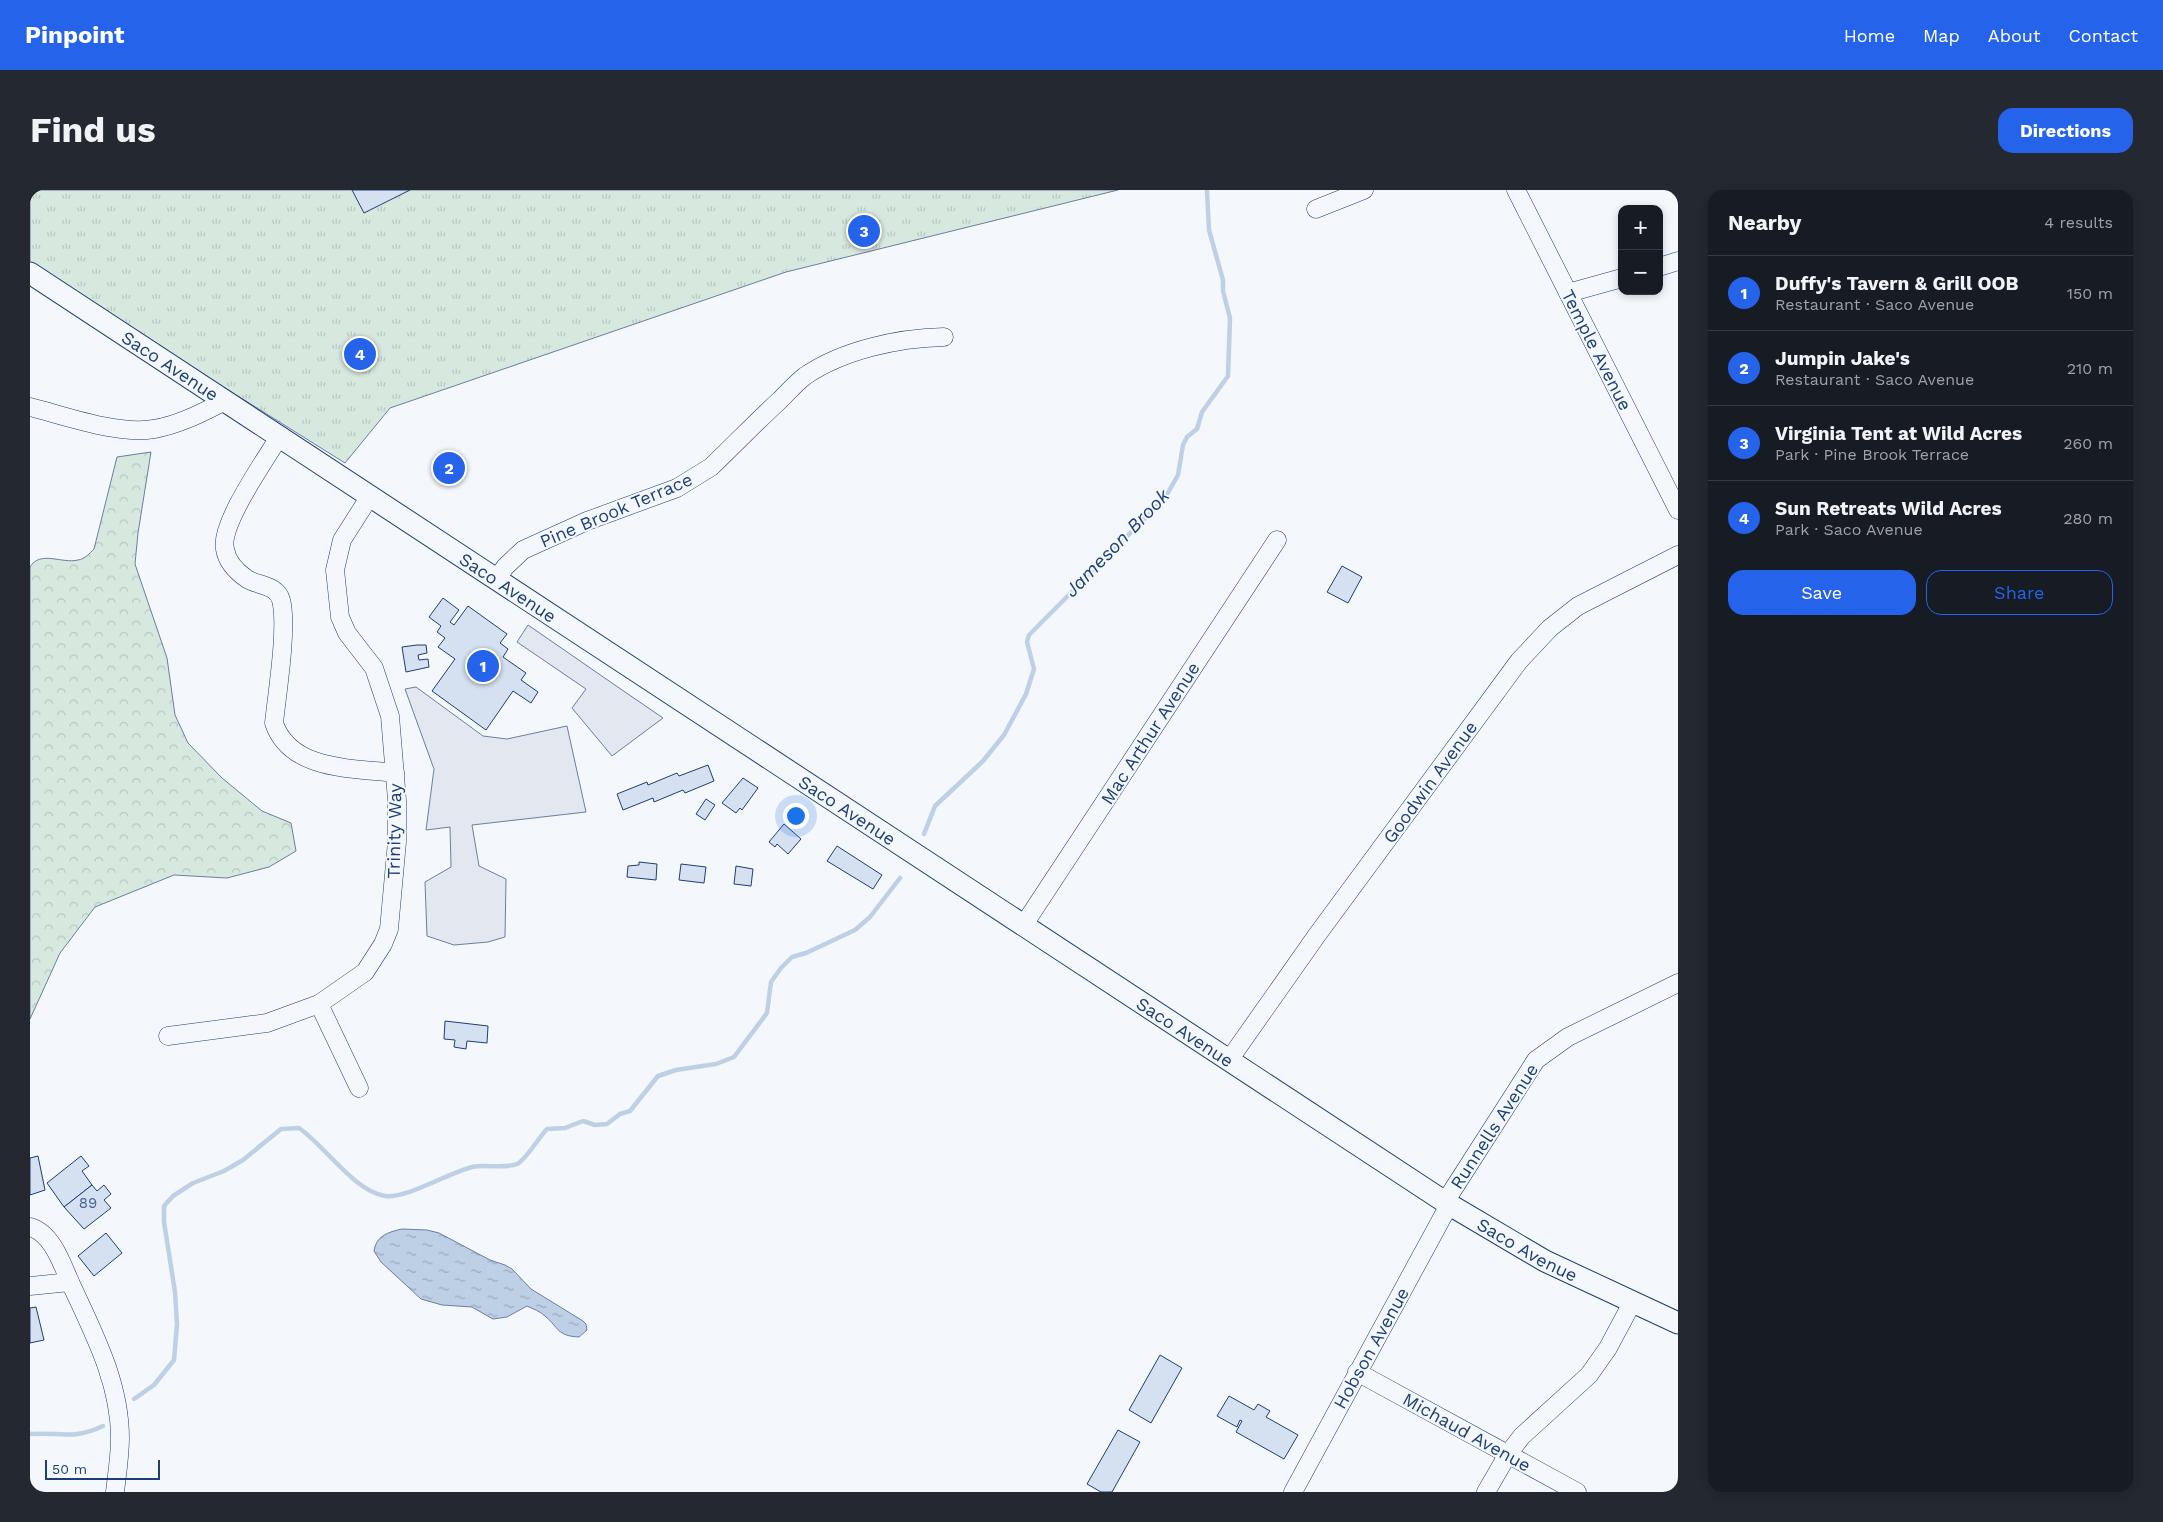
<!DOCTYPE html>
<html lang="en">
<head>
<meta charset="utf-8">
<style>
  body { margin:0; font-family:"Work Sans",sans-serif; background:#242831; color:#f1f3f6 }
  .controls { position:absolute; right:15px; top:15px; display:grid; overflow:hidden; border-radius:10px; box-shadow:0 2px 8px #0003 }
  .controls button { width:45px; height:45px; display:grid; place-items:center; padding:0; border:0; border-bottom:1px solid #363941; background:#171b24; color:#f1f3f6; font:25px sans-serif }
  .scale { position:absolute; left:15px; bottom:12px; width:115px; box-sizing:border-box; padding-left:5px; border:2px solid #1d3f73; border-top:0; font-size:14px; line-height:18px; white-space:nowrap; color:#1d3f73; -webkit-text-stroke:4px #f4f7fb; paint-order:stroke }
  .you { position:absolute; left:765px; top:625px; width:18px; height:18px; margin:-12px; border:4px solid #fff; border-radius:50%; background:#1a73e8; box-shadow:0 0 0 8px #1a73e833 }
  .badge { display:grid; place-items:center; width:32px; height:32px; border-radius:50%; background:#2563eb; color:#fff; font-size:16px; font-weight:700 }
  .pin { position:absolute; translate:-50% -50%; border:2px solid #fff; box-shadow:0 1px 5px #0006 }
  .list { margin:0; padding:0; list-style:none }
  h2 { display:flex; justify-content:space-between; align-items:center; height:65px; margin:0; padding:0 20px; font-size:21px }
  h2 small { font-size:16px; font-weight:400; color:#9ea1a6 }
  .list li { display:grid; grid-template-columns:32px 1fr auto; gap:15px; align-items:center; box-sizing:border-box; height:75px; padding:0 20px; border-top:1px solid #363941 }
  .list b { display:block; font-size:19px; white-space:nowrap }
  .list p { margin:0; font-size:16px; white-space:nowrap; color:#9ea1a6 }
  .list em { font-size:16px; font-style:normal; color:#9ea1a6 }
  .actions { display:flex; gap:10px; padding:15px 20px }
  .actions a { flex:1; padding:11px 0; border:1px solid #2563eb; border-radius:15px; text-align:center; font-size:18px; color:#2563eb }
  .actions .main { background:#2563eb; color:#fff }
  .map { position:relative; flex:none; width:1648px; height:1302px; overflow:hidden; border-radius:15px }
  header { display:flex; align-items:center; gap:30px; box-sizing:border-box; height:70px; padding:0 25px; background:#2563eb; color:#fff }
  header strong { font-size:24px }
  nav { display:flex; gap:28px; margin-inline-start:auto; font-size:18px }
  .intro { display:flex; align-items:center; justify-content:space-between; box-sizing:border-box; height:120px; padding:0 30px }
  h1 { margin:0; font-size:35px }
  .button { padding:12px 22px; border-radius:15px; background:#2563eb; color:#fff; font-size:18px; font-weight:700 }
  main { display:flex; gap:30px; padding:0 30px }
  aside { flex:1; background:#171b24; border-radius:15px; box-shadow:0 2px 8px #0003 }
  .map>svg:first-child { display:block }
  .forest { fill:url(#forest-crowns); stroke:#687fa3 }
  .park { fill:url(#park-tufts); stroke:#687fa3 }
  .parking { fill:#e3e8f0; stroke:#687fa3 }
  .water { fill:url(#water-ripples); stroke:#687fa3 }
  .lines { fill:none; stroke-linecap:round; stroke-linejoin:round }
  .stream { stroke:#bed0e5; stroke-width:4.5 }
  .building { fill:#d5e0f0; stroke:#1d3f73 }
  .minor-casing { stroke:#1d3f73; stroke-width:19 }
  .major-casing { stroke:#1d3f73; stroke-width:23 }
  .minor { stroke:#f4f7fb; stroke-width:18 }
  .major { stroke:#f4f7fb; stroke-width:21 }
  .labels { text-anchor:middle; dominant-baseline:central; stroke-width:4; stroke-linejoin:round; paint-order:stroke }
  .number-label { font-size:15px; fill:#4b6792 }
  .street-label { font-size:18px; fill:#1d3f73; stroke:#f4f7fb }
  .water-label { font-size:19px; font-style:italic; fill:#1d3f73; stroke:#f4f7fb }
</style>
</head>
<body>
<header>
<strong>Pinpoint</strong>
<nav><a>Home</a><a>Map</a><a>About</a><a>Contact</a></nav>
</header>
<div class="intro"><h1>Find us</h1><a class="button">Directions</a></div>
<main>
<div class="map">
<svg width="1648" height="1302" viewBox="0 0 1648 1302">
  <defs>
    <pattern id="forest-crowns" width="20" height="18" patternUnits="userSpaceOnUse" patternTransform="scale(1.25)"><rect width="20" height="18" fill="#d7e8df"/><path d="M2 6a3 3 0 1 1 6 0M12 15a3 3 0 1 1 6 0" fill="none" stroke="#b8c8c3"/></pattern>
    <pattern id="park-tufts" width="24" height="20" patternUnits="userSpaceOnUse" patternTransform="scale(1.25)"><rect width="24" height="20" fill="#d7e8df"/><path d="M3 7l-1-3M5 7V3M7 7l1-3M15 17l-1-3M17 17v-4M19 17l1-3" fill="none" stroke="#b8c8c3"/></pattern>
    <pattern id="water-ripples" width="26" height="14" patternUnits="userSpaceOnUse" patternTransform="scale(1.25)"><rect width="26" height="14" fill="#bed0e5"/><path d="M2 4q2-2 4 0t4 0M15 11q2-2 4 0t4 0" fill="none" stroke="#9aaabe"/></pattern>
  </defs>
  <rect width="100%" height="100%" fill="#f4f7fb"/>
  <path class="forest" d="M121,262L108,343L105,374L137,468L145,525L158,553L192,588L232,621L261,633L266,661L239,677L197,688L144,685L65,717L30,763L0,829V377C10,360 32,374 48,370C55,369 60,363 64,359L87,267Z"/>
  <path class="park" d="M0,0H1088L756,82L360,218L315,273L0,76Z"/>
  <g class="parking">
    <path d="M498,435L595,502L633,528L582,566L542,518L556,499L487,452Z"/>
    <path d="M386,497L453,546L477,549L537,536L556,622L442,635L449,676L476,689L475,747L458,752L424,755L397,746L395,692L421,677L420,637L396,640L404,579L375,499Z"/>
  </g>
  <path class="water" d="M372,1039L397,1040L409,1043L460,1070L475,1075L482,1079L501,1099L553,1131L556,1134L557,1140L549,1147C527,1146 529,1138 515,1126C510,1121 503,1119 497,1116L477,1127L463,1129L442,1117L412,1115L391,1109L351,1072L344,1061C346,1046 358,1042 372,1039Z"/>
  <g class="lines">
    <g class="stream">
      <path d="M894,644L905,616L953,571L974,545L996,504L1004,479L997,452L999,445L1135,308L1148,285L1153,255L1157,247L1167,239L1172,222L1198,186L1200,128L1193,101V90L1179,40L1177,0"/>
      <path d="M104,1209L124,1195L144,1170L147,1134L145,1102L134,1032V1016L143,1006L163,993L194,981L213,970L251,939L269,938C295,956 324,1001 355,1006C376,1009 418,983 442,977C456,974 474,979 487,974C496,970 509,947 517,939L535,938L553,931L565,935L577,934L590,924L600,921L628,886L646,880L686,874L704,867L737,823L741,792L751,778L762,767L776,763L825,740L840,727L870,688"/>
      <path d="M0,1244C30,1242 44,1250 73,1236"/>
    </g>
  </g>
  <g class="building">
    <path d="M322,0H380L334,23Z"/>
    <path d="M1312,376L1332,387L1318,413L1297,402Z"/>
    <path d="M413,408L429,420L420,432L424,435L438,416L477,444L470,453L478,459L473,467L496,483L491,490L508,502L501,513L483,501L456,540L402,501L425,469L408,457L415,448L407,442L411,436L399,427Z"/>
    <path d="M387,455H396L397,463L388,465L389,470L398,469L399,477L376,482L372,457Z"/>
    <path d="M678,575L684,591L655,603L653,600L624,612L623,608L593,620L587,604L617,592L618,595L647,583L649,586Z"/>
    <path d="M713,588L728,598L712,620L710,618L706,623L692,613Z"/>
    <path d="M676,609L685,615L675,630L666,624Z"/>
    <path d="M754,634L771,649L758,664L747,654L745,657L739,652Z"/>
    <path d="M807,656L852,685L843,699L797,671Z"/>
    <path d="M609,672L627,674L626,690L597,687L598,676L609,675Z"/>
    <path d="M651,674L676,677L674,693L649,690Z"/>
    <path d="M706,676L723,679L721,696L704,694Z"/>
    <path d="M415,831L458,836L457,853L437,851L436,859L424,857L425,850L414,849Z"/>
    <path d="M8,966L15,1000L0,1005V968Z"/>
    <path d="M51,966L59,976L52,981L62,995L34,1017L17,993Z"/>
    <path d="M62,995L67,1001L74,995L81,1004L74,1010L81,1018L54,1039L34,1017Z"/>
    <path d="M76,1043L92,1063L64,1086L48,1066Z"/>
    <path d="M6,1117L14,1150L0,1153V1118Z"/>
    <path d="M1130,1165L1152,1178L1121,1233L1099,1220Z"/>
    <path d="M1199,1206L1224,1220L1228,1214L1240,1221L1236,1227L1268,1245L1254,1269L1206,1242L1212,1231L1210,1230L1207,1237L1187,1226Z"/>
    <path d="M1088,1240L1110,1252L1082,1302H1071L1057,1294Z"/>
  </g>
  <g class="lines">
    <g class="minor-casing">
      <g id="minor">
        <path d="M1486,0L1648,320"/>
        <path d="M1286,19L1334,0"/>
        <path d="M1629,77L1648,71"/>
        <path d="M1538,103L1592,88"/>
        <path d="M0,217C36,226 87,245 124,239C149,235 173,222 195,211"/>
        <path d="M249,247C236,269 189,335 195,359C197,372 207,382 217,389C229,396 247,395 251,410C258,436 247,504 244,533C260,581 323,578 365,583"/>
        <path d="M466,390L475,377L493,360L557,331L647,298L681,277C704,255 726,232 750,210C758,202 766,193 775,186C813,160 868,148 914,147"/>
        <path d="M993,736L1247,350"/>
        <path d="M289,814L329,898"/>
        <path d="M138,846L237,833L289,814L335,782L353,754L359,739L367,652V610L360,526L344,478L317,443L310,427L305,380L312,350L340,306"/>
        <path d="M1199,870L1287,745L1489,471L1520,438L1548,416L1648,365"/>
        <path d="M1415,1012L1506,870L1538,847L1648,793"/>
        <path d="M0,1037C22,1043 32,1074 40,1092L0,1096"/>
        <path d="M40,1092C63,1142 90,1192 90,1248C90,1266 87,1284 85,1302"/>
        <path d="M1327,1182L1547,1302"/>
        <path d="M1263,1302L1419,1015"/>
        <path d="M1456,1302L1478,1264L1492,1246L1559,1185L1578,1158L1602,1113"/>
      </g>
    </g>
    <g class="major-casing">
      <g id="major">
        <path id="s1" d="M0,83L1415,1012L1515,1071L1648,1133"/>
      </g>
    </g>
    <use href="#minor" class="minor"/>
    <use href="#major" class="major"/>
  </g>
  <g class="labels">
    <g class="number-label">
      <text x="58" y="1013">89</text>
    </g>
    <g class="street-label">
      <text transform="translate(1567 160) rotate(63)">Temple Avenue</text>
      <text stroke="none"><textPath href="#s1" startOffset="168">Saco Avenue</textPath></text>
      <text transform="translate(586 320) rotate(-23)">Pine Brook Terrace</text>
      <text stroke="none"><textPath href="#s1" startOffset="572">Saco Avenue</textPath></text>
      <text transform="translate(1120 543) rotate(-57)">Mac Arthur Avenue</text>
      <text transform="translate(1400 592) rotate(-54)">Goodwin Avenue</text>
      <text stroke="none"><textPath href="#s1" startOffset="978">Saco Avenue</textPath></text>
      <text transform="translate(364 641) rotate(-89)">Trinity Way</text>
      <text stroke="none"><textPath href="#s1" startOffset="1382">Saco Avenue</textPath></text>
      <text transform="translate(1464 936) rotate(-57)">Runnells Avenue</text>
      <text stroke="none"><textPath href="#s1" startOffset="1788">Saco Avenue</textPath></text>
      <text transform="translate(1341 1158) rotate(-61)">Hobson Avenue</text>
      <text transform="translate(1437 1242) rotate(29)">Michaud Avenue</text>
    </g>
    <g class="water-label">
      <text transform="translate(1087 353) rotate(-46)">Jameson Brook</text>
    </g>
  </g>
</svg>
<div class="controls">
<button>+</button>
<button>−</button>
</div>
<div class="scale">50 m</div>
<div class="you"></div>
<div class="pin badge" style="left:453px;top:476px">1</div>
<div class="pin badge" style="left:419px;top:278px">2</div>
<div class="pin badge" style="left:834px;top:41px">3</div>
<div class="pin badge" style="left:330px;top:164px">4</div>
</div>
<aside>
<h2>Nearby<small>4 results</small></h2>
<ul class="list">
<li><span class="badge">1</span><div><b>Duffy's Tavern &amp; Grill OOB</b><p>Restaurant · Saco Avenue</p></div><em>150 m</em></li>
<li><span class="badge">2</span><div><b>Jumpin Jake's</b><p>Restaurant · Saco Avenue</p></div><em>210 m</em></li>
<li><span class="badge">3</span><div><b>Virginia Tent at Wild Acres</b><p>Park · Pine Brook Terrace</p></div><em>260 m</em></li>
<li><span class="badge">4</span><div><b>Sun Retreats Wild Acres</b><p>Park · Saco Avenue</p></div><em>280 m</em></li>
</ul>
<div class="actions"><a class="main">Save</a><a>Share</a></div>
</aside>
</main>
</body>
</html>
